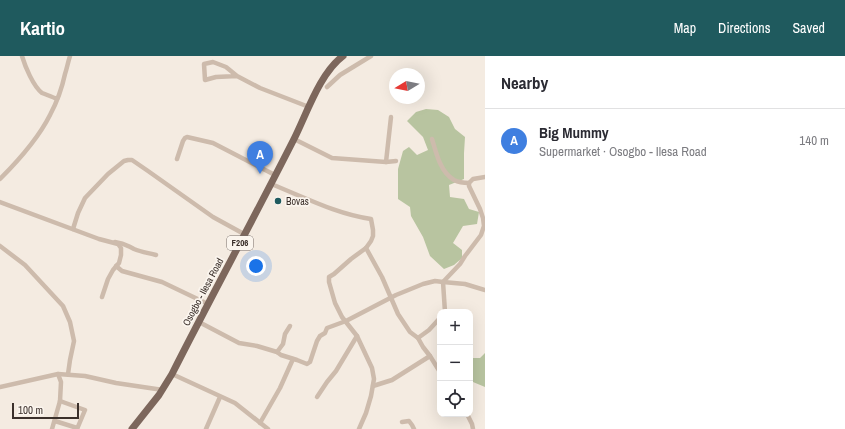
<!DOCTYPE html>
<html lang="en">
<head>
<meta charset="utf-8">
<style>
  body { margin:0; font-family:"Archivo Narrow",sans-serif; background:#f7f7f7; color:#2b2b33 }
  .controls { position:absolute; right:12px; bottom:12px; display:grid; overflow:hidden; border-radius:8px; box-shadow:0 4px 16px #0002 }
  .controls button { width:36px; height:36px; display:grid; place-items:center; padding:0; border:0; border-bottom:1px solid #e1e1e2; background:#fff; color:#2b2b33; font:20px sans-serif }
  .compass { position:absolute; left:389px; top:12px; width:36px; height:36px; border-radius:50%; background:#fff; box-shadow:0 4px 16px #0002; rotate:260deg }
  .scale { position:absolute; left:12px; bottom:10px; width:67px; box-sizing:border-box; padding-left:4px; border:2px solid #3b302b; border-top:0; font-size:11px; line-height:14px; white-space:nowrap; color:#3b302b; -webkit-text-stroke:3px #fbf5ee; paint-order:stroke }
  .you { position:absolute; left:256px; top:210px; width:14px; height:14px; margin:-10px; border:3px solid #fff; border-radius:50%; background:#1a73e8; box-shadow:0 0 0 6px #1a73e833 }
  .badge { display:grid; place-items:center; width:26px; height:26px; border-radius:50%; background:#1f5a5e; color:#fff; font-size:13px; font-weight:700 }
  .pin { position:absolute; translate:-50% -33px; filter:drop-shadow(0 1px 2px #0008) }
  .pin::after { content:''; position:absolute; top:21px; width:14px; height:12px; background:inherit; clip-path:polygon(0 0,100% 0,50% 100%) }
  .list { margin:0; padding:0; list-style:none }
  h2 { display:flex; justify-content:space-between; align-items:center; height:52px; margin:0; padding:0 16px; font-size:17px }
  h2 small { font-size:13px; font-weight:400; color:#7c7c81 }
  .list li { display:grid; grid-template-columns:26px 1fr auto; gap:12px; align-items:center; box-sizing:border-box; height:64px; padding:0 16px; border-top:1px solid #e1e1e2 }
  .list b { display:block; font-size:15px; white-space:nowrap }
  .list p { margin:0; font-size:13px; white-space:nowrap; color:#7c7c81 }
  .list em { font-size:13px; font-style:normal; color:#7c7c81 }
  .icon { flex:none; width:22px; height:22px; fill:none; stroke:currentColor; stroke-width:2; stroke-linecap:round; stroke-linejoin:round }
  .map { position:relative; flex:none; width:485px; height:373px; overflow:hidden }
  header { display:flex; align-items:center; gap:24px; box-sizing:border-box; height:56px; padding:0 20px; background:#1f5a5e; color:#fff }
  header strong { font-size:19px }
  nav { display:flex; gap:22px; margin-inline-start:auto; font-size:14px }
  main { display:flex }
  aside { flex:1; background:#fff }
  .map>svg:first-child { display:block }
  .green { fill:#b8c4a0 }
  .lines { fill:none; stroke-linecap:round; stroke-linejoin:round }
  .street { stroke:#cdbbac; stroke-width:4.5 }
  .primary { stroke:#7d675c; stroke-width:7 }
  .poi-dot { fill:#1f5a5e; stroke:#fbf5ee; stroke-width:1.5 }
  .labels { text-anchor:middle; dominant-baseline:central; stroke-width:3.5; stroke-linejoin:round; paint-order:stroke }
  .shield { fill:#fbf5ee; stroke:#756b66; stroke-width:1 }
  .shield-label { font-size:9px; font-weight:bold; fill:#3b302b }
  .poi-label { font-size:10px; fill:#3b302b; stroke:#fbf5ee; text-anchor:start }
  .street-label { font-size:10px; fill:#3b302b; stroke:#fbf5ee }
</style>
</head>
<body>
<header>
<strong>Kartio</strong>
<nav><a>Map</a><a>Directions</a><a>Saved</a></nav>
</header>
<main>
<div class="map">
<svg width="485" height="373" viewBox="0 0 485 373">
  <rect width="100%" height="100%" fill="#f4ebe1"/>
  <g class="green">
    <path d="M426,53L438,54L449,61L455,73L465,81L464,97V123L449,129L450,141L464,143L469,153L479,156L477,168L463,170L453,187L462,194V202L454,209L444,213L430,200L423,181L411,160L410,151L398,143V113L403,95L409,91L417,99L428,94L423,81L407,65L416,56Z"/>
    <path d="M485,297V331L473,326L470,323V302H480Z"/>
  </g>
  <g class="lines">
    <g class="street">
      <path d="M22,0C25,10 33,30 42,37C47,39 53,41 57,43"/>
      <path d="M237,20L216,21L205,24L204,8L213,6L226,11L237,20L260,32L309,51"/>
      <path d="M327,31L340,19L371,0"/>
      <path d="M294,83L332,102L386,106L396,105"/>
      <path d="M432,83C436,96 440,116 454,124C458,126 464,127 469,127"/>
      <path d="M177,103L183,85L185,82L187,81L213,87L275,119"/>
      <path d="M386,106L391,61"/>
      <path d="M0,123C19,104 38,83 50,59C57,46 62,32 65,18C67,12 68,6 70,0"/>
      <path d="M271,128C304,141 336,158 371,163L373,174V180L371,185L366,192L351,203L334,218L329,221V226L335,247L342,261L357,280L372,312L374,323L371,340L366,357L359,373"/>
      <path d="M0,146L99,183L118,188L121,192V199L119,207L113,214L108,223L102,241"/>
      <path d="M73,173L78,157L85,142L108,118L124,105L128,104H132L148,115L213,161L244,178"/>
      <path d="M115,186C124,187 126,189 134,193C141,196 149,197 156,199"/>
      <path d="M0,190L25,209L63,250L70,266L74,285L70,304L68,318"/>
      <path d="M366,192L382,221L398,258L410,276L418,282L423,291L430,300L440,316"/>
      <path d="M116,210L122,215L162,226L208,248"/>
      <path d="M445,256L443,226L460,208L465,200L481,179L484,170L483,162L480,153L469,130V127L473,123L485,121"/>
      <path d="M199,266L239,287L257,290L277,296L281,299L297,304L307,308L310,306L317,285L320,280L325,277L327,272L346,265L396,239L423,228L435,225L443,226L465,228L485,234"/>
      <path d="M418,282L429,274L440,262"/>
      <path d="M277,296L283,288L285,278L290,270"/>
      <path d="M172,318L235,347L268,373"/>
      <path d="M373,330L392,324L430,300"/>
      <path d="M0,331L58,318L85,320L116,327L163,334"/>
      <path d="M317,341L327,326L336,315L357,280"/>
      <path d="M60,345L85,354L77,373"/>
      <path d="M467,358L472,368L473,373"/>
      <path d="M55,365L77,372"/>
      <path d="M402,366L409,365L412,369L414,373"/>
      <path d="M260,367L280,332L293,303"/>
      <path d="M52,373L60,345L61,326L58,318"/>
      <path d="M206,373L220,341"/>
    </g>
    <path class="primary" d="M132,373L159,339L172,318C212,239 254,162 294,83C307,57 320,17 343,0"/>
  </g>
  <circle class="poi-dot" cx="278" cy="145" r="4"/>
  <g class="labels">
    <rect class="shield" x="227" y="180" width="26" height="14" rx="3"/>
    <g class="shield-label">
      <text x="240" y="187">F206</text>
    </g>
    <g class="poi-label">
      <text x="286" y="145">Bovas</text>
    </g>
    <g class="street-label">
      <text transform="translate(203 236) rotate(-62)">Osogbo - Ilesa Road</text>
    </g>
  </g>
</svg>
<div class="controls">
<button>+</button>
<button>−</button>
<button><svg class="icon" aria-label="locate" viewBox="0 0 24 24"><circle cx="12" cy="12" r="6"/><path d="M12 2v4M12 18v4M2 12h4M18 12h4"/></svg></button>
</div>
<svg class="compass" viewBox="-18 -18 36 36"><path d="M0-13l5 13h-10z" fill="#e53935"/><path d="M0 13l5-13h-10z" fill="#7c7c81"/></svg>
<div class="scale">100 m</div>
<div class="you"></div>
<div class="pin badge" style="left:260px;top:118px;background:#3f7fe0">A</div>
</div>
<aside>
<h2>Nearby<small></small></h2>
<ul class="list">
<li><span class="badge" style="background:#3f7fe0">A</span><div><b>Big Mummy</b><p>Supermarket · Osogbo - Ilesa Road</p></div><em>140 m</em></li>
</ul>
</aside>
</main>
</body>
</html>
